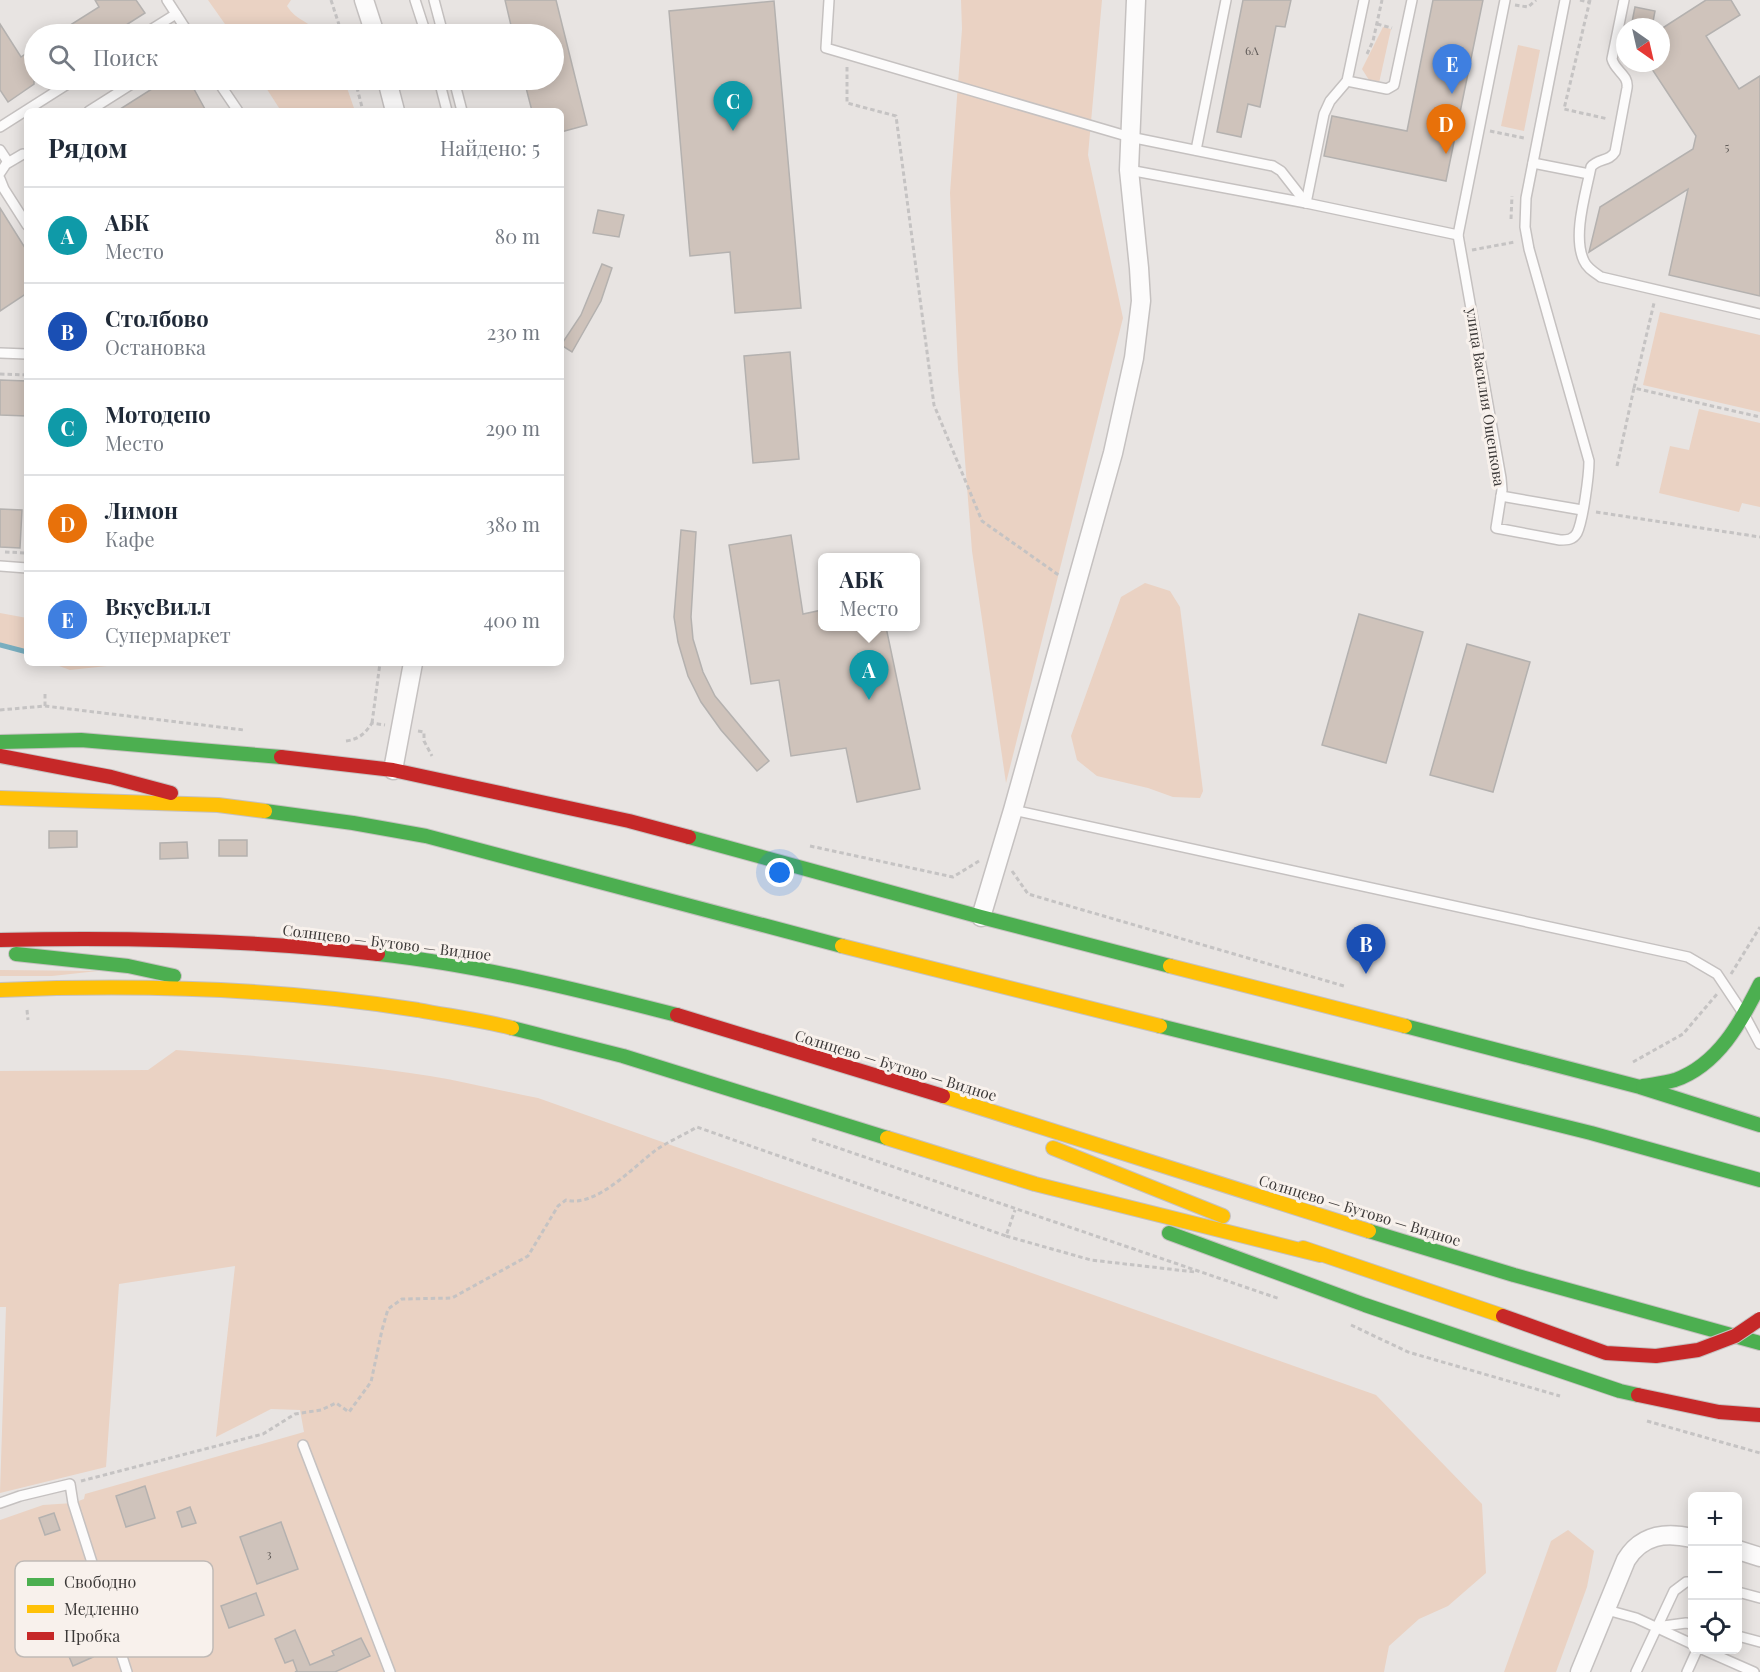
<!DOCTYPE html>
<html lang="ru">
<head>
<meta charset="utf-8">
<style>
  body { margin:0; font-family:"Playfair Display",serif; background:#f6f6f7; color:#1f2937 }
  .controls { position:absolute; right:18px; bottom:18px; display:grid; overflow:hidden; border-radius:9px; box-shadow:0 3px 15px #0003 }
  .controls button { width:54px; height:54px; display:grid; place-items:center; padding:0; border:0; border-bottom:2px solid #e0e1e3; background:#fff; color:#1f2937; font:30px sans-serif }
  .compass { position:absolute; left:1616px; top:18px; width:54px; height:54px; border-radius:50%; background:#fff; box-shadow:0 3px 15px #0003; rotate:146deg }
  .you { position:absolute; left:780px; top:873px; width:21px; height:21px; margin:-15px; border:4px solid #fff; border-radius:50%; background:#1a73e8; box-shadow:0 0 0 9px #1a73e833 }
  .badge { display:grid; place-items:center; width:39px; height:39px; border-radius:50%; background:#111827; color:#fff; font-size:20px; font-weight:700 }
  .pin { position:absolute; translate:-50% -50px; filter:drop-shadow(0 2px 3px #0008) }
  .pin::after { content:''; position:absolute; top:32px; width:21px; height:18px; background:inherit; clip-path:polygon(0 0,100% 0,50% 100%) }
  .popup { position:absolute; left:818px; top:553px; width:102px; height:78px; box-sizing:border-box; display:grid; place-content:center; border-radius:9px; background:#fff; filter:drop-shadow(0 2px 4px #0005); font-size:20px; white-space:nowrap; color:#747a83 }
  .popup b { font-size:22px; color:#1f2937 }
  .popup::after { content:''; position:absolute; left:50%; top:100%; margin-left:-12px; border:12px solid transparent; border-top-color:#fff }
  .list { margin:0; padding:0; list-style:none }
  h2 { display:flex; justify-content:space-between; align-items:center; height:78px; margin:0; padding:0 24px; font-size:26px }
  h2 small { font-size:20px; font-weight:400; color:#747a83 }
  .list li { display:grid; grid-template-columns:39px 1fr auto; gap:18px; align-items:center; box-sizing:border-box; height:96px; padding:0 24px; border-top:2px solid #e0e1e3 }
  .list b { display:block; font-size:22px; white-space:nowrap }
  .list p { margin:0; font-size:20px; white-space:nowrap; color:#747a83 }
  .list em { font-size:20px; font-style:normal; color:#747a83 }
  .icon { flex:none; width:33px; height:33px; fill:none; stroke:currentColor; stroke-width:2; stroke-linecap:round; stroke-linejoin:round }
  .map { position:relative; flex:none; width:1760px; height:1672px; overflow:hidden }
  .search { position:absolute; background:#fff; box-shadow:0 3px 15px #0003; left:24px; top:24px; width:540px; height:66px; display:flex; align-items:center; gap:15px; box-sizing:border-box; padding:0 21px; border-radius:33px; color:#747a83; font-size:22px }
  .panel { position:absolute; background:#fff; box-shadow:0 3px 15px #0003; left:24px; top:108px; width:540px; height:558px; border-radius:9px }
  .map>svg:first-child { display:block }
  .green { fill:#ead2c3 }
  .lines { fill:none; stroke-linecap:round; stroke-linejoin:round }
  .stream { stroke:#79aebf; stroke-width:5 }
  .building { fill:#cfc3bb; stroke:#b4b1af; stroke-width:1.5 }
  .lane-casing { stroke:#c5c1c0; stroke-width:12 }
  .street-casing { stroke:#c5c1c0; stroke-width:21 }
  .fast-casing { stroke:#c5c1c0; stroke-width:16 }
  .slow-casing { stroke:#c5c1c0; stroke-width:16 }
  .jam-casing { stroke:#c5c1c0; stroke-width:16 }
  .path { stroke:#c5c3c3; stroke-width:3; stroke-dasharray:4.5 3; stroke-linecap:butt }
  .lane { stroke:#fcfbfb; stroke-width:9 }
  .street { stroke:#fcfbfb; stroke-width:18 }
  .fast { stroke:#4caf50; stroke-width:14 }
  .slow { stroke:#ffc107; stroke-width:14 }
  .jam { stroke:#c62828; stroke-width:14 }
  .jam-bridge-casing { stroke:#c5c1c0; stroke-width:16; stroke-linecap:butt }
  .jam-bridge { stroke:#c62828; stroke-width:14 }
  .labels { text-anchor:middle; dominant-baseline:central; stroke-width:6; stroke-linejoin:round; paint-order:stroke }
  .number-label { font-size:12px; fill:#615c59 }
  .street-label { font-size:15px; fill:#3c3938; stroke:#f8f1ec }
  .key { fill:#f8f1ec; stroke:#c0bab6; stroke-width:1.5 }
  .key-label { font-size:16px; fill:#3c3938 }
</style>
</head>
<body>
<div class="map">
<svg width="1760" height="1672" viewBox="0 0 1760 1672">
  <rect width="100%" height="100%" fill="#e8e4e2"/>
  <g class="green">
    <path d="M208,0H291L287,6C297,22 310,20 317,34H232Z"/>
    <path d="M961,0H1102L1088,155L1123,318L1006,783L972,551L958,370L950,193L962,29Z"/>
    <path d="M1383,27L1391,29L1379,83L1369,80L1362,69Z"/>
    <path d="M1518,45L1540,50L1524,131L1501,126Z"/>
    <path d="M261,80H342L347,88L355,111H281Z"/>
    <path d="M1660,312L1760,335V412L1643,385Z"/>
    <path d="M1699,409L1760,423V507L1742,503L1739,512L1659,493L1670,446L1689,450Z"/>
    <path d="M1145,583L1170,591L1180,607L1203,791L1200,798L1173,797L1148,788L1097,776L1077,760L1071,736L1121,597Z"/>
    <path d="M0,613L27,618V654L0,643Z"/>
    <path d="M51,663H107V666L70,670Z"/>
    <path d="M0,970L98,971L52,976H0Z"/>
    <path d="M176,1050C261,1056 346,1063 430,1076C466,1082 502,1091 538,1098L1376,1395L1482,1504L1486,1573L1448,1606L1419,1619L1389,1646L1384,1672H0V1520L43,1505L73,1503L84,1499L85,1494L304,1432L300,1410L271,1409L216,1437L235,1266L119,1284L106,1467L0,1493L6,1307H0V1071L148,1070Z"/>
    <path d="M1568,1530L1594,1551L1587,1587L1556,1672H1504L1551,1541Z"/>
  </g>
  <g class="lines">
    <path class="stream" d="M0,645L27,652"/>
  </g>
  <g class="building">
    <path d="M95,0H136L145,13L112,34H56L99,7Z"/>
    <path d="M505,0H556L587,125L561,132V111H532L524,80H554V34H513Z"/>
    <path d="M1243,0H1291L1285,27L1276,26L1260,107L1248,104L1241,137L1217,132Z"/>
    <path d="M1433,0H1483L1446,181L1324,156L1332,116L1407,131Z"/>
    <path d="M1706,0H1731L1740,15L1706,36L1739,89L1760,76V296L1669,275L1688,189L1589,252L1600,207L1693,149L1696,136L1648,63H1661V29Z"/>
    <path d="M774,1L801,308L735,313L730,252L690,256L669,11Z"/>
    <path d="M1635,7L1655,11L1652,27H1631Z"/>
    <path d="M0,24L21,57L34,48V84L8,102L0,90Z"/>
    <path d="M166,80H189L206,111H117Z"/>
    <path d="M0,208L27,251V293L0,311Z"/>
    <path d="M598,210L624,215L619,237L593,233Z"/>
    <path d="M602,264L612,268L601,301L572,352L561,345L581,315Z"/>
    <path d="M790,352L799,459L753,463L744,356Z"/>
    <path d="M0,380L27,381V416L0,415Z"/>
    <path d="M0,509L22,510L20,548L0,547Z"/>
    <path d="M681,530L696,532L691,617L693,639L703,672L715,696L769,761L757,771L721,730L701,702L688,676L678,642L674,617Z"/>
    <path d="M791,535L803,614L822,610V627H886L920,789L857,802L846,748L791,756L779,680L751,684L729,545Z"/>
    <path d="M1359,614L1423,632L1386,763L1322,745Z"/>
    <path d="M1467,644L1530,662L1493,792L1430,775Z"/>
    <path d="M49,831H77V847L49,848Z"/>
    <rect x="219" y="840" width="28" height="16"/>
    <path d="M187,842L188,858L160,859V843Z"/>
    <path d="M145,1486L155,1518L126,1527L116,1496Z"/>
    <path d="M190,1507L196,1523L182,1527L177,1512Z"/>
    <path d="M54,1513L60,1530L45,1535L39,1518Z"/>
    <path d="M281,1522L298,1569L257,1584L240,1537Z"/>
    <path d="M256,1593L264,1615L229,1628L221,1606Z"/>
    <path d="M193,1630L199,1646L179,1653L173,1638Z"/>
    <path d="M295,1630L310,1665L334,1655L332,1651L361,1638L370,1656L335,1672H295L297,1671L293,1660L285,1663L275,1639Z"/>
    <path d="M85,1639L93,1657L73,1666L65,1647Z"/>
  </g>
  <g class="lines">
    <g class="lane-casing">
      <g id="lane">
        <path d="M167,0L189,34"/>
        <path d="M415,0L426,34"/>
        <path d="M434,0L443,34"/>
        <path d="M829,0L826,48L1130,137L1273,166L1281,171L1306,203"/>
        <path d="M1505,0L1458,235L1501,478L1502,490L1496,528L1560,540C1567,540 1573,540 1577,533C1583,521 1589,475 1589,461L1529,249L1525,227L1526,198L1565,0"/>
        <path d="M1624,0L1612,59C1615,71 1629,75 1627,88L1615,152C1609,162 1598,158 1591,167C1586,193 1572,236 1584,261C1587,268 1594,272 1601,277L1760,314"/>
        <path d="M144,34L176,14"/>
        <path d="M217,80L238,111"/>
        <path d="M439,80L447,111"/>
        <path d="M454,80L462,111"/>
        <path d="M1347,81L1387,89L1394,85L1412,0"/>
        <path d="M89,111L138,80"/>
        <path d="M0,127L74,80"/>
        <path d="M0,150L8,162"/>
        <path d="M1196,150L1226,0"/>
        <path d="M1533,163L1589,174"/>
        <path d="M1129,170L1306,203L1458,235"/>
        <path d="M0,173L6,164L23,154"/>
        <path d="M0,179L4,189L27,225"/>
        <path d="M1306,203L1324,114L1330,101L1347,81L1364,0"/>
        <path d="M0,353L27,354"/>
        <path d="M1501,496L1582,510"/>
        <path d="M0,566L27,568"/>
        <path d="M1013,810L1688,957L1717,974L1745,1016L1760,1044"/>
        <path d="M303,1445L390,1672"/>
        <path d="M0,1503L20,1496L70,1484L73,1503L127,1672"/>
        <path d="M1738,1592L1760,1598"/>
        <path d="M1607,1610L1636,1618L1692,1644"/>
        <path d="M1656,1627L1686,1623L1692,1624"/>
        <path d="M1738,1636L1760,1642"/>
        <path d="M1704,1650L1754,1672"/>
        <path d="M1636,1672L1674,1591L1686,1582H1692"/>
        <path d="M1687,1672L1697,1650"/>
      </g>
    </g>
    <g class="street-casing">
      <g id="street">
        <path d="M364,0L375,34"/>
        <path d="M387,80L395,111"/>
        <path d="M393,770L413,663"/>
        <path d="M981,917L1013,810L1113,453L1134,358L1141,301L1139,268L1129,170L1136,0"/>
        <path d="M1738,1550L1760,1557"/>
        <path d="M1580,1672L1626,1560C1642,1534 1666,1532 1692,1538"/>
      </g>
    </g>
    <g class="fast-casing">
      <g id="fast">
        <path d="M0,742L81,740L281,757"/>
        <path d="M265,811L353,823L426,836L842,946"/>
        <path d="M689,837L981,917L1170,966"/>
        <path d="M16,954L128,966L174,976"/>
        <path d="M378,954C479,965 579,990 677,1015"/>
        <path d="M1160,1026L1591,1133L1760,1180"/>
        <path d="M1405,1026L1640,1087L1760,1125"/>
        <path d="M512,1028L623,1056L887,1138"/>
        <path d="M1643,1086C1654,1084 1665,1083 1675,1080C1718,1065 1741,1022 1760,984"/>
        <path d="M1369,1231L1514,1275L1760,1343"/>
        <path d="M1169,1233L1365,1305L1620,1391L1638,1395"/>
      </g>
    </g>
    <g class="slow-casing">
      <g id="slow">
        <path d="M0,798L218,805L265,811"/>
        <path d="M842,946L1160,1026"/>
        <path d="M1170,966L1405,1026"/>
        <path d="M0,990C140,984 280,988 418,1010C449,1016 481,1020 512,1028"/>
        <path d="M943,1096L1369,1231"/>
        <path d="M887,1138L1035,1184L1320,1255"/>
        <path d="M1053,1148L1223,1216"/>
        <path d="M1303,1248L1503,1316"/>
      </g>
    </g>
    <g class="jam-casing">
      <g id="jam">
        <path d="M0,756L111,777L171,793"/>
        <path d="M281,757L393,770L629,821L689,837"/>
        <path d="M0,940C127,937 252,940 378,954"/>
        <path d="M677,1015L943,1096"/>
        <path d="M1638,1395L1719,1412L1760,1415"/>
      </g>
    </g>
    <g class="path">
      <path d="M331,0L342,34"/>
      <path d="M1580,0L1589,2"/>
      <path d="M1590,0L1564,109L1608,119"/>
      <path d="M1515,5L1528,7L1536,0"/>
      <path d="M1377,24L1392,28"/>
      <path d="M1367,54L1373,41L1382,0"/>
      <path d="M847,67V103L896,116L934,405L982,521L1060,576"/>
      <path d="M355,80L363,111"/>
      <path d="M1490,131L1524,138"/>
      <path d="M1511,219L1512,196"/>
      <path d="M1472,250L1515,242"/>
      <path d="M0,374L27,375"/>
      <path d="M1634,388L1654,303"/>
      <path d="M1617,466L1634,388L1760,417"/>
      <path d="M1596,512L1760,537"/>
      <path d="M5,552L27,553"/>
      <path d="M45,706V691"/>
      <path d="M0,710L45,706L244,730"/>
      <path d="M372,723L380,663"/>
      <path d="M418,731L424,732V741L432,756"/>
      <path d="M346,741C359,739 365,734 372,723L385,725"/>
      <path d="M810,846L953,877L979,861"/>
      <path d="M1012,871L1028,894L1344,986"/>
      <path d="M1731,974L1760,927"/>
      <path d="M27,1010L28,1020"/>
      <path d="M1633,1062L1683,1034L1717,994"/>
      <path d="M812,1139L1280,1299"/>
      <path d="M1006,1236L1091,1260L1195,1272"/>
      <path d="M1351,1325L1408,1352L1560,1396"/>
      <path d="M1647,1421L1760,1453"/>
      <path d="M81,1481L263,1434L295,1414L321,1410L336,1403L349,1412L371,1382L382,1330L388,1309L402,1299L452,1298L528,1256L558,1206L566,1200C596,1208 633,1167 656,1150C669,1141 684,1135 697,1127L1006,1236L1015,1210"/>
    </g>
    <use href="#lane" class="lane"/>
    <use href="#street" class="street"/>
    <use href="#fast" class="fast"/>
    <use href="#slow" class="slow"/>
    <use href="#jam" class="jam"/>
    <g class="jam-bridge-casing">
      <path id="jam-bridge" d="M1503,1316L1606,1353L1656,1356L1698,1350L1735,1336L1760,1319"/>
    </g>
    <use href="#jam-bridge" class="jam-bridge"/>
  </g>
  <g class="labels">
    <g class="number-label">
      <text x="1252" y="50">6А</text>
      <text x="1727" y="146">5</text>
      <text x="269" y="1553">3</text>
    </g>
    <g class="street-label">
      <text transform="translate(1486 397) rotate(81)">улица Василия Ощепкова</text>
      <text transform="translate(387 942) rotate(7)">Солнцево — Бутово — Видное</text>
      <text transform="translate(896 1065) rotate(17)">Солнцево — Бутово — Видное</text>
      <text transform="translate(1360 1210) rotate(17)">Солнцево — Бутово — Видное</text>
    </g>
  </g>
  <rect x="15" y="1561" width="198" height="96" rx="9" class="key"/>
  <rect x="27" y="1578" width="27" height="8" fill="#4caf50"/>
  <rect x="27" y="1605" width="27" height="8" fill="#ffc107"/>
  <rect x="27" y="1632" width="27" height="8" fill="#c62828"/>
  <g class="key-label">
    <text x="64" y="1588">Свободно</text>
    <text x="64" y="1615">Медленно</text>
    <text x="64" y="1642">Пробка</text>
  </g>
</svg>
<div class="controls">
<button>+</button>
<button>−</button>
<button><svg class="icon" aria-label="locate" viewBox="0 0 24 24"><circle cx="12" cy="12" r="6"/><path d="M12 2v4M12 18v4M2 12h4M18 12h4"/></svg></button>
</div>
<svg class="compass" viewBox="-18 -18 36 36"><path d="M0-13l5 13h-10z" fill="#e53935"/><path d="M0 13l5-13h-10z" fill="#747a83"/></svg>
<div class="you"></div>
<div class="pin badge" style="left:869px;top:700px;background:#0f9aa8">A</div>
<div class="popup"><b>АБК</b>Место</div>
<div class="pin badge" style="left:1366px;top:974px;background:#1a4fb4">B</div>
<div class="pin badge" style="left:733px;top:131px;background:#0f9aa8">C</div>
<div class="pin badge" style="left:1446px;top:154px;background:#e8710a">D</div>
<div class="pin badge" style="left:1452px;top:94px;background:#3f7fe0">E</div>
<div class="search"><svg class="icon" aria-label="search" viewBox="0 0 24 24"><circle cx="10" cy="10" r="6"/><path d="M15 15l6 6"/></svg>Поиск</div>
<section class="panel">
<h2>Рядом<small>Найдено: 5</small></h2>
<ul class="list">
<li><span class="badge" style="background:#0f9aa8">A</span><div><b>АБК</b><p>Место</p></div><em>80 m</em></li>
<li><span class="badge" style="background:#1a4fb4">B</span><div><b>Столбово</b><p>Остановка</p></div><em>230 m</em></li>
<li><span class="badge" style="background:#0f9aa8">C</span><div><b>Мотодепо</b><p>Место</p></div><em>290 m</em></li>
<li><span class="badge" style="background:#e8710a">D</span><div><b>Лимон</b><p>Кафе</p></div><em>380 m</em></li>
<li><span class="badge" style="background:#3f7fe0">E</span><div><b>ВкусВилл</b><p>Супермаркет</p></div><em>400 m</em></li>
</ul>
</section>
</div>
</body>
</html>
